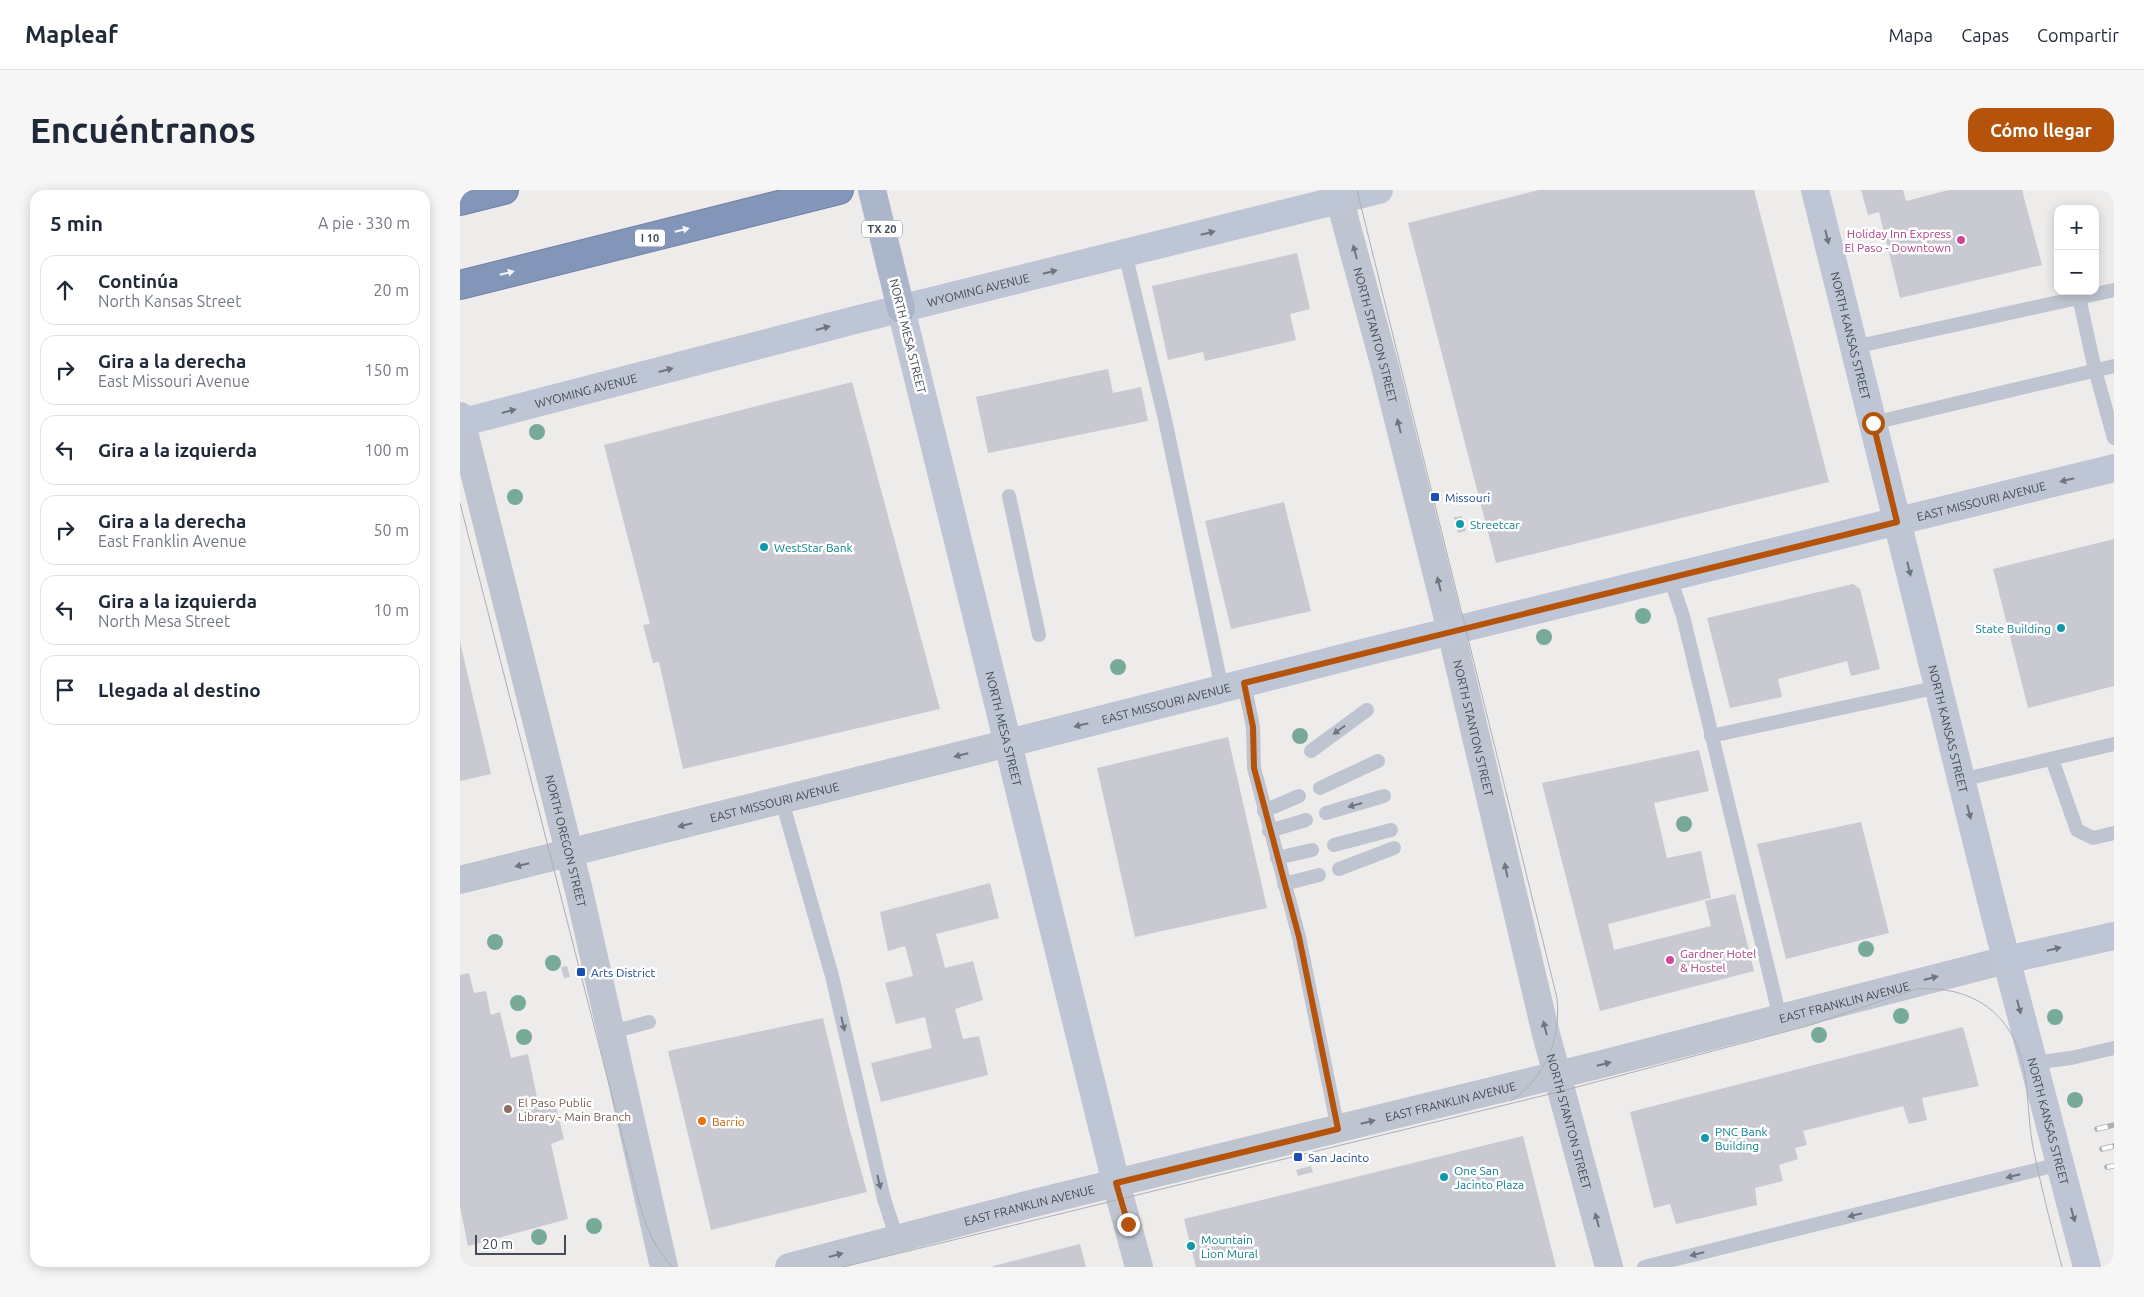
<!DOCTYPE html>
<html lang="es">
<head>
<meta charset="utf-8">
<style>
  body { margin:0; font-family:Ubuntu,sans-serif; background:#f6f6f7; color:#1f2937 }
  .controls { position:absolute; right:15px; top:15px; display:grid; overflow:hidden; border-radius:10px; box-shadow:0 2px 12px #0003 }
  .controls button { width:45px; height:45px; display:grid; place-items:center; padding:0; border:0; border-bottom:1px solid #e0e1e3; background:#fff; color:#1f2937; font:25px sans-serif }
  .scale { position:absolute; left:15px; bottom:12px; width:91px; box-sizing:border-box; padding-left:5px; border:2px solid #444c58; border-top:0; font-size:14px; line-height:18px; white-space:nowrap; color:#444c58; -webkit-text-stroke:4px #fff; paint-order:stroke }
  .stop { position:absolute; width:15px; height:15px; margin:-11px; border:4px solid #b45309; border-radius:50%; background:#fff }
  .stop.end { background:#b45309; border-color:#fff; box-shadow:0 1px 5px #0008 }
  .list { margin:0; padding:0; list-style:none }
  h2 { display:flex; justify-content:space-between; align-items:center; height:65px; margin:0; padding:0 20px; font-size:21px }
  h2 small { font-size:16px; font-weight:400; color:#747a83 }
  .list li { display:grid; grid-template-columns:32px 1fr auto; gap:15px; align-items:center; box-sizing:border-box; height:70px; margin:0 10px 10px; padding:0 10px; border:1px solid #e0e1e3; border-radius:15px }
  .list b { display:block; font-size:19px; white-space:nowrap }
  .list p { margin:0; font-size:16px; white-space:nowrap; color:#747a83 }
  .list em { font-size:16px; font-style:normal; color:#747a83 }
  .icon { flex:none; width:28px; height:28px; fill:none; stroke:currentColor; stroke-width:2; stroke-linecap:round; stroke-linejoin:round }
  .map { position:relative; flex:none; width:1654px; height:1077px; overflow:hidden; border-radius:15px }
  header { display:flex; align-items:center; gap:30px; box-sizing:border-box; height:70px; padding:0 25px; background:#fff; border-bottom:1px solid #e0e1e3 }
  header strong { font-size:24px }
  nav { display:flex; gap:28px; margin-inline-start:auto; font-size:18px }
  .intro { display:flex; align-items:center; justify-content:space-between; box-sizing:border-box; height:120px; padding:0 30px }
  h1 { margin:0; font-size:35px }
  .button { padding:12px 22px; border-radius:15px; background:#b45309; color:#fff; font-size:18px; font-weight:700 }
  main { display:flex; gap:30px; padding:0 30px }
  aside { flex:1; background:#fff; border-radius:15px; box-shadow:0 2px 12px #0003 }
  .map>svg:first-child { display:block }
  .building { fill:#c8c9d1 }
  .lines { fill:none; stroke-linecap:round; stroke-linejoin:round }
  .motorway-casing { stroke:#6f81a5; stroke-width:30 }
  .service { stroke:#bec5d1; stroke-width:14 }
  .tertiary { stroke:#bec5d1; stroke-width:28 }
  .secondary { stroke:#bec5d4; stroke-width:28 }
  .primary { stroke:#abb6ca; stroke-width:28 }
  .motorway { stroke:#8396ba; stroke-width:28 }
  .tram { stroke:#adafb6; stroke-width:1 }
  .rail-casing { stroke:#adafb6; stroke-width:5.5 }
  .rail { stroke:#fff; stroke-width:4; stroke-dasharray:11; stroke-linecap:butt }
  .tree { fill:#78aa98 }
  .oneway { fill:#f3f4f8 }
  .oneway2 { fill:#6f7683 }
  .oneway3 { fill:#6f7682 }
  .route { stroke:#b45309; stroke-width:6 }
  .hotel-dot { fill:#d1479c; stroke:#fff; stroke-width:2 }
  .transit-dot { fill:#1a4fb4; stroke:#fff; stroke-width:2 }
  .culture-dot { fill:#0f9aa8; stroke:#fff; stroke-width:2 }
  .education-dot { fill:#8d6e63; stroke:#fff; stroke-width:2 }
  .food-dot { fill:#e8710a; stroke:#fff; stroke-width:2 }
  .labels { text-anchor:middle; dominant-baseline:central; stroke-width:5; stroke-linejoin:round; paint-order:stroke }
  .shield { fill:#fff; stroke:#7c828a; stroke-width:1 }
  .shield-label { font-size:11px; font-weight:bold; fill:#444c58 }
  .hotel-label { font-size:12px; fill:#b23c85; stroke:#fff; text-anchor:end }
  .street-label { font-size:12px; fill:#444c58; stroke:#fff }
  .transit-label { font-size:12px; fill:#164399; stroke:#fff; text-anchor:start }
  .culture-label { font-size:12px; fill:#0d838f; stroke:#fff; text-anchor:start }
  .education-label { font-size:12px; fill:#785e54; stroke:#fff; text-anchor:start }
  .food-label { font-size:12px; fill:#c56008; stroke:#fff; text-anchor:start }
</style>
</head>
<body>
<header>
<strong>Mapleaf</strong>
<nav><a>Mapa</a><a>Capas</a><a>Compartir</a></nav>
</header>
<div class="intro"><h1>Encuéntranos</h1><a class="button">Cómo llegar</a></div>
<main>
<aside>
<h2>5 min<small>A pie · 330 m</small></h2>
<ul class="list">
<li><svg class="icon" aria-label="ahead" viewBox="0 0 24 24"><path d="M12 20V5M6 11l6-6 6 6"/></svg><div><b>Continúa</b><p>North Kansas Street</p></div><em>20 m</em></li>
<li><svg class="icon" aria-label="right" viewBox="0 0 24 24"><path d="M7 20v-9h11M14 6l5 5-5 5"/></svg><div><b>Gira a la derecha</b><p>East Missouri Avenue</p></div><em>150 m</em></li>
<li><svg class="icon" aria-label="left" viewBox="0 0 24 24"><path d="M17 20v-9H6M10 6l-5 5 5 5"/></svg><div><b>Gira a la izquierda</b></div><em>100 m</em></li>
<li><svg class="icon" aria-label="right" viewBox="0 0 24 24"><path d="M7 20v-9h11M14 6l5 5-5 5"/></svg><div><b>Gira a la derecha</b><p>East Franklin Avenue</p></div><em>50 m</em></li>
<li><svg class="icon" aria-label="left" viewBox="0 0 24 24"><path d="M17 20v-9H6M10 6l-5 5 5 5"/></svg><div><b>Gira a la izquierda</b><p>North Mesa Street</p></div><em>10 m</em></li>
<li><svg class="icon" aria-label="arrive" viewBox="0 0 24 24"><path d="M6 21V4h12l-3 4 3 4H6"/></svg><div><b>Llegada al destino</b></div></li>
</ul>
</aside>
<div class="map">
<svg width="1654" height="1077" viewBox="0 0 1654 1077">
  <rect width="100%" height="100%" fill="#eeebeb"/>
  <g class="building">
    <path d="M1079,0H1294L1369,292L1036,373L948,33Z"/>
    <path d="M1401,0H1443L1446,11L1489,0H1562L1582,75L1440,108L1419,22L1408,25Z"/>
    <path d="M837,63L850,119L830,124L836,150L745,171L743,162L708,170L692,96Z"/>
    <path d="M648,179L653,203L681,197L688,231L528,263L516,207Z"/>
    <path d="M392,192L480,519L223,579L199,472L193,473L183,435L190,434L144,255Z"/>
    <path d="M824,312L851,421L771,439L745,331Z"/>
    <path d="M1002,326L1006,341L998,343L994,327Z"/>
    <path d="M1654,349V496L1568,518L1533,379Z"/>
    <path d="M1393,394L1400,399L1420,479L1391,486L1387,471L1318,489L1322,507L1270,518L1247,428Z"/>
    <path d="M0,452L31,584L0,591Z"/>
    <path d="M768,547L807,718L675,747L637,578Z"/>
    <path d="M1239,560L1249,601L1194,613L1207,668L1241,661L1251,708L1148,734L1154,760L1251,736L1245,711L1275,704L1294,781L1140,821L1082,593Z"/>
    <path d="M1401,632L1429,743L1326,769L1297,654Z"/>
    <path d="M530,693L539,728L476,744L485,778L513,771L523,810L495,819L503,849L519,846L528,885L421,912L411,873L472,858L465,827L436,834L425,793L453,786L445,756L428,761L420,722Z"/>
    <path d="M107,776L110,787L104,788L101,777Z"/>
    <path d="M9,783L14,803L26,801L31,825L40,822L51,868L68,864L78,912L94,908L104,949L91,954L108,1029L8,1056L0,1017V785Z"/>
    <path d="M363,828L389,937L407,1002L251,1040L208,861Z"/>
    <path d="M1503,837L1519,896L1462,908L1467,930L1449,934L1443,916L1343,941L1347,955L1335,958L1338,969L1319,975L1323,991L1295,998L1297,1015L1216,1034L1210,1014L1194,1018L1170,922Z"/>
    <path d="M1063,946L1096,1077H736L724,1029Z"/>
    <path d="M851,976L853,982L838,986L836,980Z"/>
    <path d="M620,1054L626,1077H533V1076Z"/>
  </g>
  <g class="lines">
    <g class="motorway-casing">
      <g id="motorway">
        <path d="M0,11L44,0"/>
        <path d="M0,95L379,0"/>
      </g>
    </g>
    <g class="service">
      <path d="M665,63L704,225L762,499"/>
      <path d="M1619,107L1635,180L1654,248"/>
      <path d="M1394,157L1654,100"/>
      <path d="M1413,233L1654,176"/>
      <path d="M549,306L579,445"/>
      <path d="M1210,388L1223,426L1320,828"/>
      <path d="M784,493L793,537L794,578L839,747L878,939"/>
      <path d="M1251,546L1479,497"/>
      <path d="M851,561L907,520"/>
      <path d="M1592,569L1617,640L1633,648L1654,643"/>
      <path d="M1501,590L1654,554"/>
      <path d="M860,598L918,571"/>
      <path d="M322,611L372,786L424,1009L437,1049"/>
      <path d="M804,621L839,606"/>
      <path d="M866,623L924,606"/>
      <path d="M809,641L846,630"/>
      <path d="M874,655L931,640"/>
      <path d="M817,668L852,660"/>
      <path d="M879,679L934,658"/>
      <path d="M824,694L859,685"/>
      <path d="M152,842L189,832"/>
      <path d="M1573,873L1611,868L1654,858"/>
      <path d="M1184,1077L1600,974"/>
    </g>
    <g class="tertiary">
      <path id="s1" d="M877,0L925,177L991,441L1086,844L1149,1077"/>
      <path id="s2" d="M0,226L119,701L204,1077"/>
      <path id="s3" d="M0,690L549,553"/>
      <path d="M656,993L679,1077"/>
      <path id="s4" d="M329,1077L570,1014L1142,874L1546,770"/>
    </g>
    <g class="secondary">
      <path id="s5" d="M1355,0L1536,730L1627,1077"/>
      <path id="s6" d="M441,119L656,993"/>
      <path id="s7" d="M0,233L395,130L919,0"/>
      <path id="s8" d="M549,553L898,464L1654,278"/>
      <path d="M1546,770L1654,746"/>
    </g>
    <path class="primary" d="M412,0L441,119"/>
    <use href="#motorway" class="motorway"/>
    <g class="tram">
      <path d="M897,0L1097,808C1101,850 1086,886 1051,911"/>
      <path d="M0,313L182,1023C189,1044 197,1061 213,1077"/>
      <path d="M383,1077L1102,901L1351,835L1456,799C1512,795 1553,823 1564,879C1569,906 1568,935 1574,962C1582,1001 1592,1039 1602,1077"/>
    </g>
    <g class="rail-casing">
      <g id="rail">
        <path d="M1637,939L1654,935"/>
        <path d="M1642,959L1654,956"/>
        <path d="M1647,977L1654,976"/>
      </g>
    </g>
    <use href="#rail" class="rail"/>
  </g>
  <g class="tree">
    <circle cx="77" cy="242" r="8"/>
    <circle cx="55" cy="307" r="8"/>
    <circle cx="1183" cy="426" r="8"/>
    <circle cx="1084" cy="447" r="8"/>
    <circle cx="658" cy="477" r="8"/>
    <circle cx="840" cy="546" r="8"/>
    <circle cx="1224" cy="634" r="8"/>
    <circle cx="35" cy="752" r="8"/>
    <circle cx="1406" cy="759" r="8"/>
    <circle cx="93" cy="773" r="8"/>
    <circle cx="58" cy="813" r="8"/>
    <circle cx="1441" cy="826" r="8"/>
    <circle cx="1595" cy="827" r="8"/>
    <circle cx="1359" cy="845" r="8"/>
    <circle cx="64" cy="847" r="8"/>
    <circle cx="1615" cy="910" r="8"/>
    <circle cx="134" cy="1036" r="8"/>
    <circle cx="79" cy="1047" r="8"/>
  </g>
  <defs><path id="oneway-solid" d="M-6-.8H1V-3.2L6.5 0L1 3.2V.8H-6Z" transform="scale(1.25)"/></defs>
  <g class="oneway">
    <use href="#oneway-solid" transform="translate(222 40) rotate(-14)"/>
    <use href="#oneway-solid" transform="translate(47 83) rotate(-14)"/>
  </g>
  <g class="oneway2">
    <use href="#oneway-solid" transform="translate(748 43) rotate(-14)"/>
    <use href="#oneway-solid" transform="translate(1367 47) rotate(76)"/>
    <use href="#oneway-solid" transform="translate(590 82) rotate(-14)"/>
    <use href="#oneway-solid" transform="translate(363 138) rotate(-15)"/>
    <use href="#oneway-solid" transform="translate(206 180) rotate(-15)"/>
    <use href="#oneway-solid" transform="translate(49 221) rotate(-15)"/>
    <use href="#oneway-solid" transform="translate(1607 290) rotate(166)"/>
    <use href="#oneway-solid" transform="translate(1449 379) rotate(76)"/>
    <use href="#oneway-solid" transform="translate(621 535) rotate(166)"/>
    <use href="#oneway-solid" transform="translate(1509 622) rotate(76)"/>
    <use href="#oneway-solid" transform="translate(1594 759) rotate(-13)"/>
    <use href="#oneway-solid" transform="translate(1559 817) rotate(75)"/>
    <use href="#oneway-solid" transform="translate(1613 1025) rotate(75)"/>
  </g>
  <g class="oneway3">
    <use href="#oneway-solid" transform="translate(895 62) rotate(-105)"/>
    <use href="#oneway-solid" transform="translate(939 236) rotate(-104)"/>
    <use href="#oneway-solid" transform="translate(979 394) rotate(-104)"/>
    <use href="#oneway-solid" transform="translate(879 540) rotate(144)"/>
    <use href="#oneway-solid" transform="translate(501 565) rotate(166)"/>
    <use href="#oneway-solid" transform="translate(895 615) rotate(164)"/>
    <use href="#oneway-solid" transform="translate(225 635) rotate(166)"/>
    <use href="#oneway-solid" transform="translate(62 675) rotate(167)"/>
    <use href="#oneway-solid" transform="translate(1046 680) rotate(-102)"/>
    <use href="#oneway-solid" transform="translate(1471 788) rotate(-15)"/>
    <use href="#oneway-solid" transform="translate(383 834) rotate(77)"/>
    <use href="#oneway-solid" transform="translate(1085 838) rotate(-104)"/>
    <use href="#oneway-solid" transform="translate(1144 874) rotate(-14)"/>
    <use href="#oneway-solid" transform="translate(908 932) rotate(-14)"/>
    <use href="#oneway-solid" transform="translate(1553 986) rotate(166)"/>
    <use href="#oneway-solid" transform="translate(419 992) rotate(77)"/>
    <use href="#oneway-solid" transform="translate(1395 1025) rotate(166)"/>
    <use href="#oneway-solid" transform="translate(1137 1030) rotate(-105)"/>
    <use href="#oneway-solid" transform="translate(1237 1064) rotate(166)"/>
    <use href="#oneway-solid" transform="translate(376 1065) rotate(-15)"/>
  </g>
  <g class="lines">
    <path class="route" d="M668,1034L656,993L878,939L839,747L794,578L793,537L784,493L1437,332L1413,233"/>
  </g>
  <g class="hotel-dot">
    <circle cx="1501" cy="50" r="5"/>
    <circle cx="1210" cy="770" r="5"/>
  </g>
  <g class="transit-dot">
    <rect x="970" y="302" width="10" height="10" rx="2.5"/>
    <rect x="116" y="777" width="10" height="10" rx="2.5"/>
    <rect x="833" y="962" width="10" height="10" rx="2.5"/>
  </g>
  <g class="culture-dot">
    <circle cx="1000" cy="334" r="5"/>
    <circle cx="304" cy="357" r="5"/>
    <circle cx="1601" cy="438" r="5"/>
    <circle cx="1245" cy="948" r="5"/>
    <circle cx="984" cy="987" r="5"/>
    <circle cx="731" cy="1056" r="5"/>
  </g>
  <circle class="education-dot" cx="48" cy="919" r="5"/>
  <circle class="food-dot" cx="242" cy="931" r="5"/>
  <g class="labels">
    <g class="shield">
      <rect x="402" y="30.5" width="40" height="17" rx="4"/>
      <rect x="175" y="39.5" width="30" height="17" rx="4"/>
    </g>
    <g class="shield-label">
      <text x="422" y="39">TX 20</text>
      <text x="190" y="48">I 10</text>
    </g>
    <g class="hotel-label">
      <text x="1491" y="43">Holiday Inn Express<tspan x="1491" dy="14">El Paso - Downtown</tspan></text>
      <text x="1220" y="763" text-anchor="start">Gardner Hotel<tspan x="1220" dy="14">&amp; Hostel</tspan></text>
    </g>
    <g class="street-label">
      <text stroke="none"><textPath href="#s7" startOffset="535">WYOMING AVENUE</textPath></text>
      <text stroke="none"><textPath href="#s1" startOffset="150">NORTH STANTON STREET</textPath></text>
      <text transform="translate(448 146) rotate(76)">NORTH MESA STREET</text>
      <text stroke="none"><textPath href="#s5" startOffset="150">NORTH KANSAS STREET</textPath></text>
      <text stroke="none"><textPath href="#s7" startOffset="130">WYOMING AVENUE</textPath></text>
      <text stroke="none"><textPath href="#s8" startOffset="1002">EAST MISSOURI AVENUE</textPath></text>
      <text stroke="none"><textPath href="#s8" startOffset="162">EAST MISSOURI AVENUE</textPath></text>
      <text stroke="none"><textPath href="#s1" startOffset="555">NORTH STANTON STREET</textPath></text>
      <text stroke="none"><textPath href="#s6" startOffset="432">NORTH MESA STREET</textPath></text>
      <text stroke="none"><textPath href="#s5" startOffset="555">NORTH KANSAS STREET</textPath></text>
      <text stroke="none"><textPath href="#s3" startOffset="324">EAST MISSOURI AVENUE</textPath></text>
      <text stroke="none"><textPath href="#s2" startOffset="438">NORTH OREGON STREET</textPath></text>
      <text stroke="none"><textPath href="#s4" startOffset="1088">EAST FRANKLIN AVENUE</textPath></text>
      <text stroke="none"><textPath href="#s4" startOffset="682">EAST FRANKLIN AVENUE</textPath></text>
      <text stroke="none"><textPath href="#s5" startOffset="960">NORTH KANSAS STREET</textPath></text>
      <text stroke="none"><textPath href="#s1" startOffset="960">NORTH STANTON STREET</textPath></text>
      <text stroke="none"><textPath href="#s4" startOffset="248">EAST FRANKLIN AVENUE</textPath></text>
    </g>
    <g class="transit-label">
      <text x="985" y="307">Missouri</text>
      <text x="131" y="782">Arts District</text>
      <text x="848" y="967">San Jacinto</text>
    </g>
    <g class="culture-label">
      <text x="1010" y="334">Streetcar</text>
      <text x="314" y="357">WestStar Bank</text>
      <text x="1591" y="438" text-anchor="end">State Building</text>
      <text x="1255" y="941">PNC Bank<tspan x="1255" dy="14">Building</tspan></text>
      <text x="994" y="980">One San<tspan x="994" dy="14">Jacinto Plaza</tspan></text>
      <text x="741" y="1049">Mountain<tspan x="741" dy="14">Lion Mural</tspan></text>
    </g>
    <g class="education-label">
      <text x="58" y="912">El Paso Public<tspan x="58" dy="14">Library - Main Branch</tspan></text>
    </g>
    <g class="food-label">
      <text x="252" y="931">Barrio</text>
    </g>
  </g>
</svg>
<div class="controls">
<button>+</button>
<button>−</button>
</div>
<div class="scale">20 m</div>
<div class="stop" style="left:1413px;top:233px"></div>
<div class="stop end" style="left:668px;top:1034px"></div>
</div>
</main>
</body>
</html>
